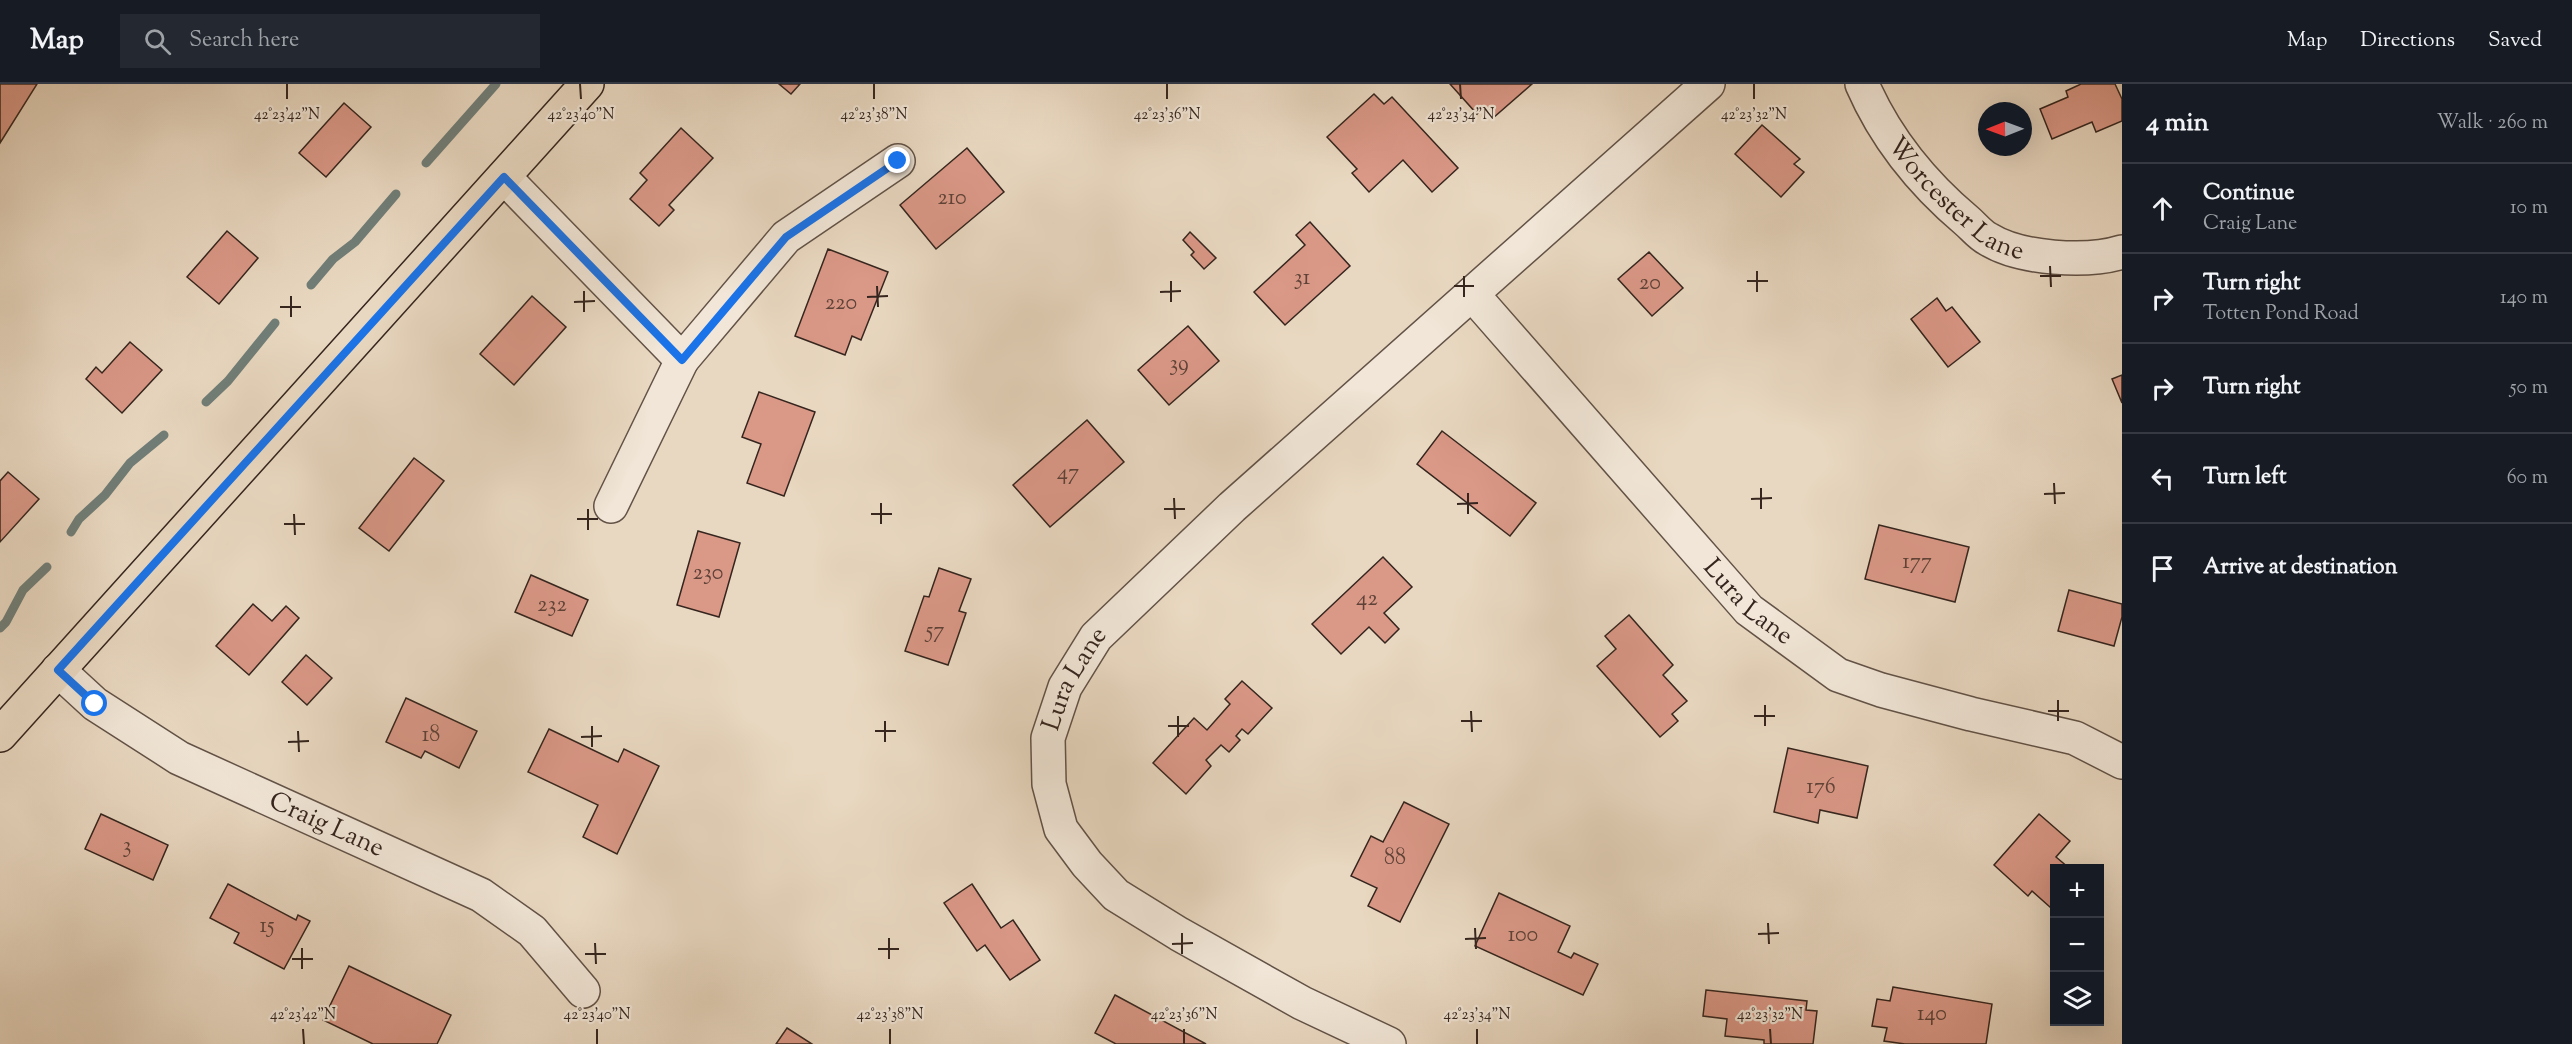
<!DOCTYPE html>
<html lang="en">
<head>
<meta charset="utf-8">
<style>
  body { margin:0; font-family:"Sorts Mill Goudy",serif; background:#242831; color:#f1f3f6 }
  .controls { position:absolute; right:18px; bottom:18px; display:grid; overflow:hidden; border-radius:0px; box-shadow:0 6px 24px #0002 }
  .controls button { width:54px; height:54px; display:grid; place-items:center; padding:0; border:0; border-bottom:2px solid #363941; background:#171b24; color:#f1f3f6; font:30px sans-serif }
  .compass { position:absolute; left:1978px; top:18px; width:54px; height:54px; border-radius:50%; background:#171b24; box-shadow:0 6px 24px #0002; rotate:269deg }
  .stop { position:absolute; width:18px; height:18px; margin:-14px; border:4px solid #1a73e8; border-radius:50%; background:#fff }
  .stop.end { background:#1a73e8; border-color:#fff; box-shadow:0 2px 6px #0008 }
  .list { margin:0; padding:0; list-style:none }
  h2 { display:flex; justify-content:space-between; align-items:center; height:78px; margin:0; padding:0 24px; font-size:26px }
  h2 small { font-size:20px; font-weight:400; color:#9ea1a6 }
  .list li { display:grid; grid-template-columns:39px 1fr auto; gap:18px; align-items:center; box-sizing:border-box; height:90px; padding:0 24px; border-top:2px solid #363941 }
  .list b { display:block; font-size:22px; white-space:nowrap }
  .list p { margin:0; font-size:20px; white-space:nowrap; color:#9ea1a6 }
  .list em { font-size:20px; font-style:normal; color:#9ea1a6 }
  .icon { flex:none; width:33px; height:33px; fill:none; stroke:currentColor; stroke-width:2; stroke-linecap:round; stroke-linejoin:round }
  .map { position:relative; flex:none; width:2122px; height:960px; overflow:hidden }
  header { display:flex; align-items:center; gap:36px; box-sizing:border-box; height:84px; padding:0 30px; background:#171b24; border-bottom:2px solid #363941 }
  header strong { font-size:28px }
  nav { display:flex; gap:33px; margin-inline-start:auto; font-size:21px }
  .search { width:420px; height:54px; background:#242831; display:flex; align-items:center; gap:15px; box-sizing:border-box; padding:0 21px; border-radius:0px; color:#9ea1a6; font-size:22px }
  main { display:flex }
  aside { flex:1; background:#171b24 }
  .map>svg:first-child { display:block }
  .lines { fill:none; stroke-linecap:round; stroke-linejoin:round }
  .stream { stroke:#707e78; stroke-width:9 }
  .building { fill:#da9887; stroke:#35251e; stroke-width:1.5 }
  .minor-casing { stroke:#625247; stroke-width:36 }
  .major-casing { stroke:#35251e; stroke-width:36 }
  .minor { stroke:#f1e6d7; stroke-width:33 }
  .major { stroke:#e9d8c1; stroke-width:33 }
  .route { stroke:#1a73e8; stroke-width:8 }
  .ticks { fill:none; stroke:#35251e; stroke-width:2 }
  .labels { text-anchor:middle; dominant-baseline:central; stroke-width:4.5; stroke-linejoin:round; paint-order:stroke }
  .number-label { font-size:22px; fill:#5e4238 }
  .street-label { font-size:26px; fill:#35251e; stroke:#f1e6d7 }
  .ticks-label { font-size:15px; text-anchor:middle; fill:#35251e; stroke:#f1e6d7; stroke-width:4.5; stroke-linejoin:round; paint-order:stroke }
</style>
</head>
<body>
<header>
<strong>Map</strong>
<div class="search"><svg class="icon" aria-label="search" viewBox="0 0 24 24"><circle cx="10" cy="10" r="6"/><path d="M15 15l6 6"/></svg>Search here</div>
<nav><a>Map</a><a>Directions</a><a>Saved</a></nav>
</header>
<main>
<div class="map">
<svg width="2122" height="960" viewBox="0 0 2122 960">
  <rect width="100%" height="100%" fill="#e9d8c1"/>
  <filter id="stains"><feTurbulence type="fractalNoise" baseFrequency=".00333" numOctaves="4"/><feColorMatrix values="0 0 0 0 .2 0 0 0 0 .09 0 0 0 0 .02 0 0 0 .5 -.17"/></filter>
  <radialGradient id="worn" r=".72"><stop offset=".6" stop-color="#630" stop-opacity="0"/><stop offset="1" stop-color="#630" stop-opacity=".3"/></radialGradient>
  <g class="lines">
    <g class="stream">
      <path d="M426,79L496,0"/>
      <path d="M311,201L333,175L355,158L396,110"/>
      <path d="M206,318L228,297L275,239"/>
      <path d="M71,448L79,435L105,411L130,379L164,351"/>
      <path d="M0,544L6,538L23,506L47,483"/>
    </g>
  </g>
  <g class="building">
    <path d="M0,0H37L0,59Z"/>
    <path d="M779,0H800L791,10Z"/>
    <path d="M1450,0H1532L1493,34L1483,23L1477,30Z"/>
    <path d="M2081,0H2115L2122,15V37L2096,48L2092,38L2052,55L2040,25L2068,13L2066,7Z"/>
    <path d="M1374,10L1384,20L1392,13L1458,84L1432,108L1403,76L1369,108L1352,89L1357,85L1327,53Z"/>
    <path d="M344,19L371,43L326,93L299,69Z"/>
    <path d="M1762,41L1800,75L1794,80L1804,88L1781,113L1735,70Z"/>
    <path d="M681,44L713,74L669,121L674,126L659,142L630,115L647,96L640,89Z"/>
    <path d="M967,64L1004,108L936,165L900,121Z"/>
    <path d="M1310,138L1350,182L1285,241L1254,208L1305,161L1296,151Z"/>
    <path d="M227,147L258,174L219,220L187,193Z"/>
    <path d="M1190,148L1216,174L1204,185L1191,171L1194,168L1183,156Z"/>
    <path d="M828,165L888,188L861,256L852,252L845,271L795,252Z"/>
    <path d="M1649,168L1683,204L1652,232L1618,195Z"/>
    <path d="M532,212L566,243L514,301L480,270Z"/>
    <path d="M1937,214L1946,227L1952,223L1980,258L1948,283L1911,235Z"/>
    <path d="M1188,242L1219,277L1169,321L1138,286Z"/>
    <path d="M130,258L162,286L122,329L86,295L96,283L102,289Z"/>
    <path d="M2122,291V319L2112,295Z"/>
    <path d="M759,308L815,328L784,412L747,399L761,360L742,353Z"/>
    <path d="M1087,336L1124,378L1050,443L1013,401Z"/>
    <path d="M1442,347L1536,419L1510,452L1417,380Z"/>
    <path d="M414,374L444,397L389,467L359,444Z"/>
    <path d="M8,388L39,415L0,458V397Z"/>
    <path d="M1879,441L1969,463L1955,518L1865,495Z"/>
    <path d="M698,447L740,459L719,533L677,521Z"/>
    <path d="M1383,473L1412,503L1384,529L1399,545L1385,559L1369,543L1341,570L1312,540Z"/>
    <path d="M939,484L971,495L959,527L966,529L948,581L905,567L924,512L929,513Z"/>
    <path d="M531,491L588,516L572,552L515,528Z"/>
    <path d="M2069,506L2122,520V533L2114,562L2058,547Z"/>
    <path d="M253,520L272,537L286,522L299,534L249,591L216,562Z"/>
    <path d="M1629,531L1673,581L1663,591L1687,617L1672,630L1678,637L1660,653L1597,582L1616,565L1605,552Z"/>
    <path d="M306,571L332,594L307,621L282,598Z"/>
    <path d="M1242,597L1272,624L1248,650L1242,645L1236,652L1240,656L1229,668L1221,661L1206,676L1211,682L1186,710L1153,679L1194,634L1207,646L1230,620L1225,615Z"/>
    <path d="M406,614L477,647L459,684L425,667L421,674L386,658Z"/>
    <path d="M549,645L618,678L624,665L659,682L617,770L583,753L598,721L528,688Z"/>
    <path d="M1788,664L1868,682L1857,734L1820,726L1818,739L1774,728Z"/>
    <path d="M1404,718L1449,740L1400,838L1368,822L1377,804L1351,792L1371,752L1383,758Z"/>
    <path d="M101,730L168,761L153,796L85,765Z"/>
    <path d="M2039,730L2070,757L2056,773L2069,784H2054V820L2051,824L2032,807L2028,812L1994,781Z"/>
    <path d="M228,800L296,836L298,831L310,837L284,885L234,859L239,849L210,834Z"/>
    <path d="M972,800L1001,844L1013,836L1040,876L1010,896L985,861L977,867L944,819Z"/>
    <path d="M1499,809L1570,842L1558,868L1571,874L1574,869L1598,880L1583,911L1475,862Z"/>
    <path d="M349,882L451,931L437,960H373L323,936Z"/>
    <path d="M1893,903L1992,920L1986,960H1905L1884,957L1887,944L1872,942L1877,915L1890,917Z"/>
    <path d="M1706,906L1807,917L1806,926L1817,927L1813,960H1764V956L1725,952L1727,935L1703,932Z"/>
    <path d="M1115,911L1206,960H1116L1095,949Z"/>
    <path d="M787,944L812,960H776Z"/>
  </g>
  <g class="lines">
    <g class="minor-casing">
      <g id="minor">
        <path id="s1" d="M1862,0C1885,53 1923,100 1967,137C1974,143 1980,151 1988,155C2020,175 2087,179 2122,168"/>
        <path d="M504,93L682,276L786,153L898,77"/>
        <path id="s2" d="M1472,210L1749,526L1838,591L1881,606L1971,630L2075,654L2122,678"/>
        <path d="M611,422L682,276"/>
        <path id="s3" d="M58,586L95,620L179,674L481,811L532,847L583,907"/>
        <path id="s4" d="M1389,960L1302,919L1179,850L1116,811L1087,780L1061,745L1049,700L1048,654L1065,603L1096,553L1232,423L1708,0"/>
      </g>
    </g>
    <g class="major-casing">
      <path id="major" d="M0,651L587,0"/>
    </g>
    <use href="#minor" class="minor"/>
    <use href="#major" class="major"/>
  </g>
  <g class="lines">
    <path class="route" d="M95,620L58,586L504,93L682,276L786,153L898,77"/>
  </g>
  <path class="ticks" d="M287,0V15M580,0L581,15M874,0V15M1167,0V15M1460,0L1461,15M1754,0V15M2050,182L2051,203M1757,187V208M1464,192V213M2040,192H2061M1171,197V218M1747,197H1768M877,202L878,223M1454,202H1474M584,207V228M1160,208L1181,207M291,212V233M867,213L888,212M574,218L595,217M280,223H301M2054,399L2055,420M1761,404V425M1468,409V430M2044,410L2065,409M1174,414L1175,435M1751,415L1772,414M881,419V440M1457,420L1478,419M588,425V446M1164,425H1185M294,430L295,451M871,430H892M577,435H598M284,440H305M2058,616V637M1765,621V642M1471,627L1472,648M2048,627H2069M1178,632V653M1754,632H1775M885,637V658M1461,637H1482M592,642V663M1168,642H1189M298,647L299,668M875,647H896M581,653L602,652M288,658L309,657M1768,839L1769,860M1475,844L1476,865M1182,849V870M1758,850L1779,849M889,854V875M1465,855L1486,854M595,859L596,880M1172,860L1193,859M302,864V885M878,865H899M585,870H606M292,875H313M303,945L304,960M597,945V960M890,945V960M1184,945V960M1477,945V960M1770,945L1771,960"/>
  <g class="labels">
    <g class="number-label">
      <text x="952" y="115">210</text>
      <text x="1302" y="195">31</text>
      <text x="1650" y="200">20</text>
      <text x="841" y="220">220</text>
      <text x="1179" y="281">39</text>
      <text x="1068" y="390">47</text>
      <text x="1917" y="479">177</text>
      <text x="708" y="490">230</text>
      <text x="1367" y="516">42</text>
      <text x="552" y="522">232</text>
      <text x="935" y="548">57</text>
      <text x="431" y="652">18</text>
      <text x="1821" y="704">176</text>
      <text x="127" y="763">3</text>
      <text x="1395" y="775">88</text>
      <text x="267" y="843">15</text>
      <text x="1523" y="852">100</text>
      <text x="1932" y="931">140</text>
    </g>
    <g class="street-label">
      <text stroke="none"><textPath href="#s1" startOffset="152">Worcester Lane</textPath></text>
      <text stroke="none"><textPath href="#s2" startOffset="414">Lura Lane</textPath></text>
      <text stroke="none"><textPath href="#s4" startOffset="555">Lura Lane</textPath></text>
      <text stroke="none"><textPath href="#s3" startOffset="312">Craig Lane</textPath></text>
    </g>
  </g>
  <g class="ticks-label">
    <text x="287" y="35">42°23'42"N</text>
    <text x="581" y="35">42°23'40"N</text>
    <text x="874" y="35">42°23'38"N</text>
    <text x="1167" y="35">42°23'36"N</text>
    <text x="1461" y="35">42°23'34"N</text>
    <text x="1754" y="35">42°23'32"N</text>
    <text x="303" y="935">42°23'42"N</text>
    <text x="597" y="935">42°23'40"N</text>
    <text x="890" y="935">42°23'38"N</text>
    <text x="1184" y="935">42°23'36"N</text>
    <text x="1477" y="935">42°23'34"N</text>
    <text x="1770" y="935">42°23'32"N</text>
  </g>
  <rect width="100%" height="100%" filter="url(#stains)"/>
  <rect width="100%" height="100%" fill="url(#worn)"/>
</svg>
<div class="controls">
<button>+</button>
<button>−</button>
<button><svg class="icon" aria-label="layers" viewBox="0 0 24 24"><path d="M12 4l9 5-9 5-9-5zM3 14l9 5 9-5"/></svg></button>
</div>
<svg class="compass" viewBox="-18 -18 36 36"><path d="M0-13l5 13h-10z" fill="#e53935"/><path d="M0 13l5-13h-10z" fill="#9ea1a6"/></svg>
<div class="stop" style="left:95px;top:620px"></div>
<div class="stop end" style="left:898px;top:77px"></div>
</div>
<aside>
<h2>4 min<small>Walk · 260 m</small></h2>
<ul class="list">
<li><svg class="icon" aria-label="ahead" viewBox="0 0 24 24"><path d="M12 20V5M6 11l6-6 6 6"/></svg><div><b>Continue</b><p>Craig Lane</p></div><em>10 m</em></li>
<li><svg class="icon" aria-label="right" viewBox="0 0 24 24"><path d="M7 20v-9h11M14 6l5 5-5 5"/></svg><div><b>Turn right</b><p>Totten Pond Road</p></div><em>140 m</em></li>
<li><svg class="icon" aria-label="right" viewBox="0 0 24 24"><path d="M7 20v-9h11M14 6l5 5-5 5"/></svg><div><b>Turn right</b></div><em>50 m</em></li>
<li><svg class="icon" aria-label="left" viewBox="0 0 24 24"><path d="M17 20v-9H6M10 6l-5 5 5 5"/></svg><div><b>Turn left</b></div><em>60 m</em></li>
<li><svg class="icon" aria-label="arrive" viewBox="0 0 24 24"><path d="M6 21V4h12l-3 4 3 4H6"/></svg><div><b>Arrive at destination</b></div></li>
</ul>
</aside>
</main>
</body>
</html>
